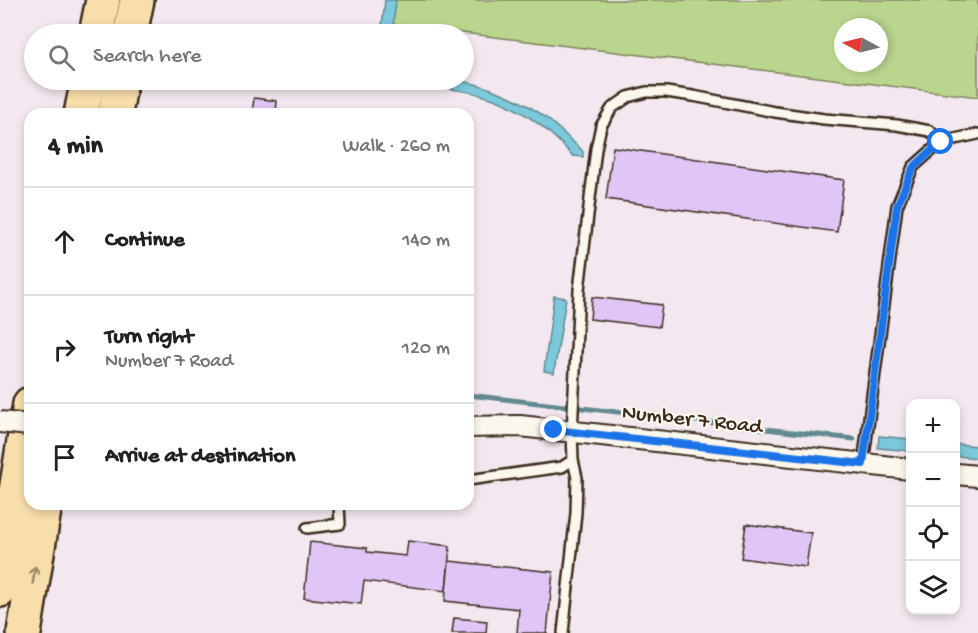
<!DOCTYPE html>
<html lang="en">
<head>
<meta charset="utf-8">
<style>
  body { margin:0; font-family:"Gochi Hand",sans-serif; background:#f6f6f6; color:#202124 }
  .controls { position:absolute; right:18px; bottom:18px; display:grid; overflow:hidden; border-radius:12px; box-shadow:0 3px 9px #0003 }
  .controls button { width:54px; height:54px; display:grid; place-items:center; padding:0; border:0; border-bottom:2px solid #e0e0e0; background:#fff; color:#202124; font:30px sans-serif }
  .compass { position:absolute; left:834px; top:18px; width:54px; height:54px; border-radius:50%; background:#fff; box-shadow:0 3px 9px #0003; rotate:277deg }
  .stop { position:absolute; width:18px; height:18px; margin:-14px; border:4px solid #1a73e8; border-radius:50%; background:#fff }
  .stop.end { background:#1a73e8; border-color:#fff; box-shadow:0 2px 6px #0008 }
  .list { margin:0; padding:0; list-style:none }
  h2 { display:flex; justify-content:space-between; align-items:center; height:78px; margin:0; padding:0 24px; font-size:26px }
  h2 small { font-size:20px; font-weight:400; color:#757577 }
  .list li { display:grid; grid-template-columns:39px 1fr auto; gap:18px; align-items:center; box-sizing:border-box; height:108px; padding:0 24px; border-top:2px solid #e0e0e0 }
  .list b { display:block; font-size:22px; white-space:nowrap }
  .list p { margin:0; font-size:20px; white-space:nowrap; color:#757577 }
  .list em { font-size:20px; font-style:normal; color:#757577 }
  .icon { flex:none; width:33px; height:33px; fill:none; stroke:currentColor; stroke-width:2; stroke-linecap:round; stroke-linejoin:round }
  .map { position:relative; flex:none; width:978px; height:633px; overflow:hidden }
  .search { position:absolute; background:#fff; box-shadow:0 3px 9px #0003; left:24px; top:24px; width:450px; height:66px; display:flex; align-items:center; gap:15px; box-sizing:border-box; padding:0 21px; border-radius:33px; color:#757577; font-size:22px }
  .panel { position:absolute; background:#fff; box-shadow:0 3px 9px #0003; left:24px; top:108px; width:450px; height:402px; border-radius:18px }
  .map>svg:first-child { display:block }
  .green { fill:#bad68e; stroke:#7a8056; stroke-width:1.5; fill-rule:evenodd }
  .water { fill:#7cc9db; stroke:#62898f; stroke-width:1.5 }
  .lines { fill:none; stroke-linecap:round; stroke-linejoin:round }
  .stream { stroke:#62898f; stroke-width:5 }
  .building { fill:#e0c6f6; stroke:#3b2a1e; stroke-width:1.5 }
  .service-casing { stroke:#3b2a1e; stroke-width:14 }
  .minor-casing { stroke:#3b2a1e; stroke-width:24 }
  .motorway-casing { stroke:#3b2a1e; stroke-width:38 }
  .service { stroke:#fbf7ec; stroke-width:9 }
  .minor { stroke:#fbf7ec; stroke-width:20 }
  .motorway { stroke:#f8deab; stroke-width:33 }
  .minor-bridge-casing { stroke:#3b2a1e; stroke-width:24; stroke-linecap:butt }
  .minor-bridge { stroke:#fbf7ec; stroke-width:20 }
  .oneway { stroke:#9a8464 }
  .route { stroke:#1a73e8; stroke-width:8 }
  .labels { text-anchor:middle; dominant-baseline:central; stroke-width:4.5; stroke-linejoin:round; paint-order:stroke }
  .street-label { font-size:22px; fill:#3b2a1e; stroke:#fbf7ec }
</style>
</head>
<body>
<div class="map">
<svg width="978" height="633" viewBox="0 0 978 633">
  <rect width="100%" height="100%" fill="#f3e8ef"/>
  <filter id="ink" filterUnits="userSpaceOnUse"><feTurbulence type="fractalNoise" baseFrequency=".0167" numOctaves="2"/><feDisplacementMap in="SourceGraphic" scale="12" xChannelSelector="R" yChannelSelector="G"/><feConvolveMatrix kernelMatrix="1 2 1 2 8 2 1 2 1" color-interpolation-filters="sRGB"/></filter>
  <g filter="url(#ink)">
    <path class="green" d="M392,0H978V97L390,24ZM843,27H879V63H843Z"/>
    <g class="water">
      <path d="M385,0H396L392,34H381Z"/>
      <path d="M418,80C430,79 443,78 455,80C485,84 521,99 545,117C557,126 568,138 580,148L583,152V157L573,156C548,128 519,105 481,95C468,91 454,90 440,87C433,85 425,82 418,80Z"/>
      <path d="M554,296L566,298L554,373L544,371Z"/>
      <path d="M879,436L910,439V451L878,448Z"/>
      <path d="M956,444L978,446V458L956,456Z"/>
    </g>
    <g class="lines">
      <path class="stream" d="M468,395L854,439"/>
    </g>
    <g class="building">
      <path d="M254,98L277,101L276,112L281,113V114H252Z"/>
      <path d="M613,147L844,180L837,232L606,199Z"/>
      <path d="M592,297L662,305L659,327L590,319Z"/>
      <path d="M746,524L811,533L806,567L741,558Z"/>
      <path d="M408,541L450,546L446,591L364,581L361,604L304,598L310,542L367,548V552L406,556Z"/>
      <path d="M449,561L553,572L547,633H517L519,609L445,601Z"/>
      <path d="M454,618L487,621L486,633H452Z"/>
    </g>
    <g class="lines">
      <g class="service-casing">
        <g id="service">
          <path d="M863,464L897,206L913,167L941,142L978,134"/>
          <path d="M468,480L562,467L573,460L572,432L579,290L596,149L601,126L612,108L628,97L646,92H666L693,96L775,112L824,119L897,125L930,131L941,142"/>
          <path d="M307,528L340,524L339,504"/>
          <path d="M563,633L576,513L577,478L573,460"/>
        </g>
      </g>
      <g class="minor-casing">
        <g id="minor">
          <path d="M468,427L520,426L910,469"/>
          <path d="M956,474L978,476"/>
        </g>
      </g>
      <g class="motorway-casing">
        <g id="motorway">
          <path d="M96,34L103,0"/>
          <path d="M130,34L137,0"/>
          <path d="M81,114L88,80"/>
          <path d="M115,114L121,80"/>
          <path d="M0,590L30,404"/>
          <path d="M24,633L45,504"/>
        </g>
      </g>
      <use href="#service" class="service"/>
      <use href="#minor" class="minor"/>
      <use href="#motorway" class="motorway"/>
      <g class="minor-bridge-casing">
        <path id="minor-bridge" d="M0,422L30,425"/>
      </g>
      <use href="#minor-bridge" class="minor-bridge"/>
    </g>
    <defs><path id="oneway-shaft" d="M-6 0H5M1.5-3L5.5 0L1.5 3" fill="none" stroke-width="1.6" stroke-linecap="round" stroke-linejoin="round" transform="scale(1.5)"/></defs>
    <use class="oneway" href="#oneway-shaft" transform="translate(34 575) rotate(-81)"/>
  </g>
  <g class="lines" filter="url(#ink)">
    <path class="route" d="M554,430L863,464L897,206L913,168L941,142"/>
  </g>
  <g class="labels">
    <g class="street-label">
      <text transform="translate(692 421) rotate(6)">Number 7 Road</text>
    </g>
  </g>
</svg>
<div class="controls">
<button>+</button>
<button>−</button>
<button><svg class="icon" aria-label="locate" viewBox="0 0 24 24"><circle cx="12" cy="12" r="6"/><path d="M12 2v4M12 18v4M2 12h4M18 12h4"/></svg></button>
<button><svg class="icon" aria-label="layers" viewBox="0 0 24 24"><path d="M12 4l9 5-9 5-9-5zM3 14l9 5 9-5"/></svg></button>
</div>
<svg class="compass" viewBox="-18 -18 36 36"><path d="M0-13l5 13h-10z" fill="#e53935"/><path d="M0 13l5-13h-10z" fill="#757577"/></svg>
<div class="stop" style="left:941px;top:142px"></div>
<div class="stop end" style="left:554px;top:430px"></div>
<div class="search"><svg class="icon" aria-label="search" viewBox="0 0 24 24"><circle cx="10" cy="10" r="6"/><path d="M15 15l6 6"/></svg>Search here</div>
<section class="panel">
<h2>4 min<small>Walk · 260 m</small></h2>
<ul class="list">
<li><svg class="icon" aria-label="ahead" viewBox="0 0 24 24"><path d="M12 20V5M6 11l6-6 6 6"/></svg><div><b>Continue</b></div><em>140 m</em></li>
<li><svg class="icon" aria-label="right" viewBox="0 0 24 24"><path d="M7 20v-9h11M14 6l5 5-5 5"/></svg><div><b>Turn right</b><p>Number 7 Road</p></div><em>120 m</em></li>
<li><svg class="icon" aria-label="arrive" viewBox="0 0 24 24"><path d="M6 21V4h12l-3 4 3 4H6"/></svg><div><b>Arrive at destination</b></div></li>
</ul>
</section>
</div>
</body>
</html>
